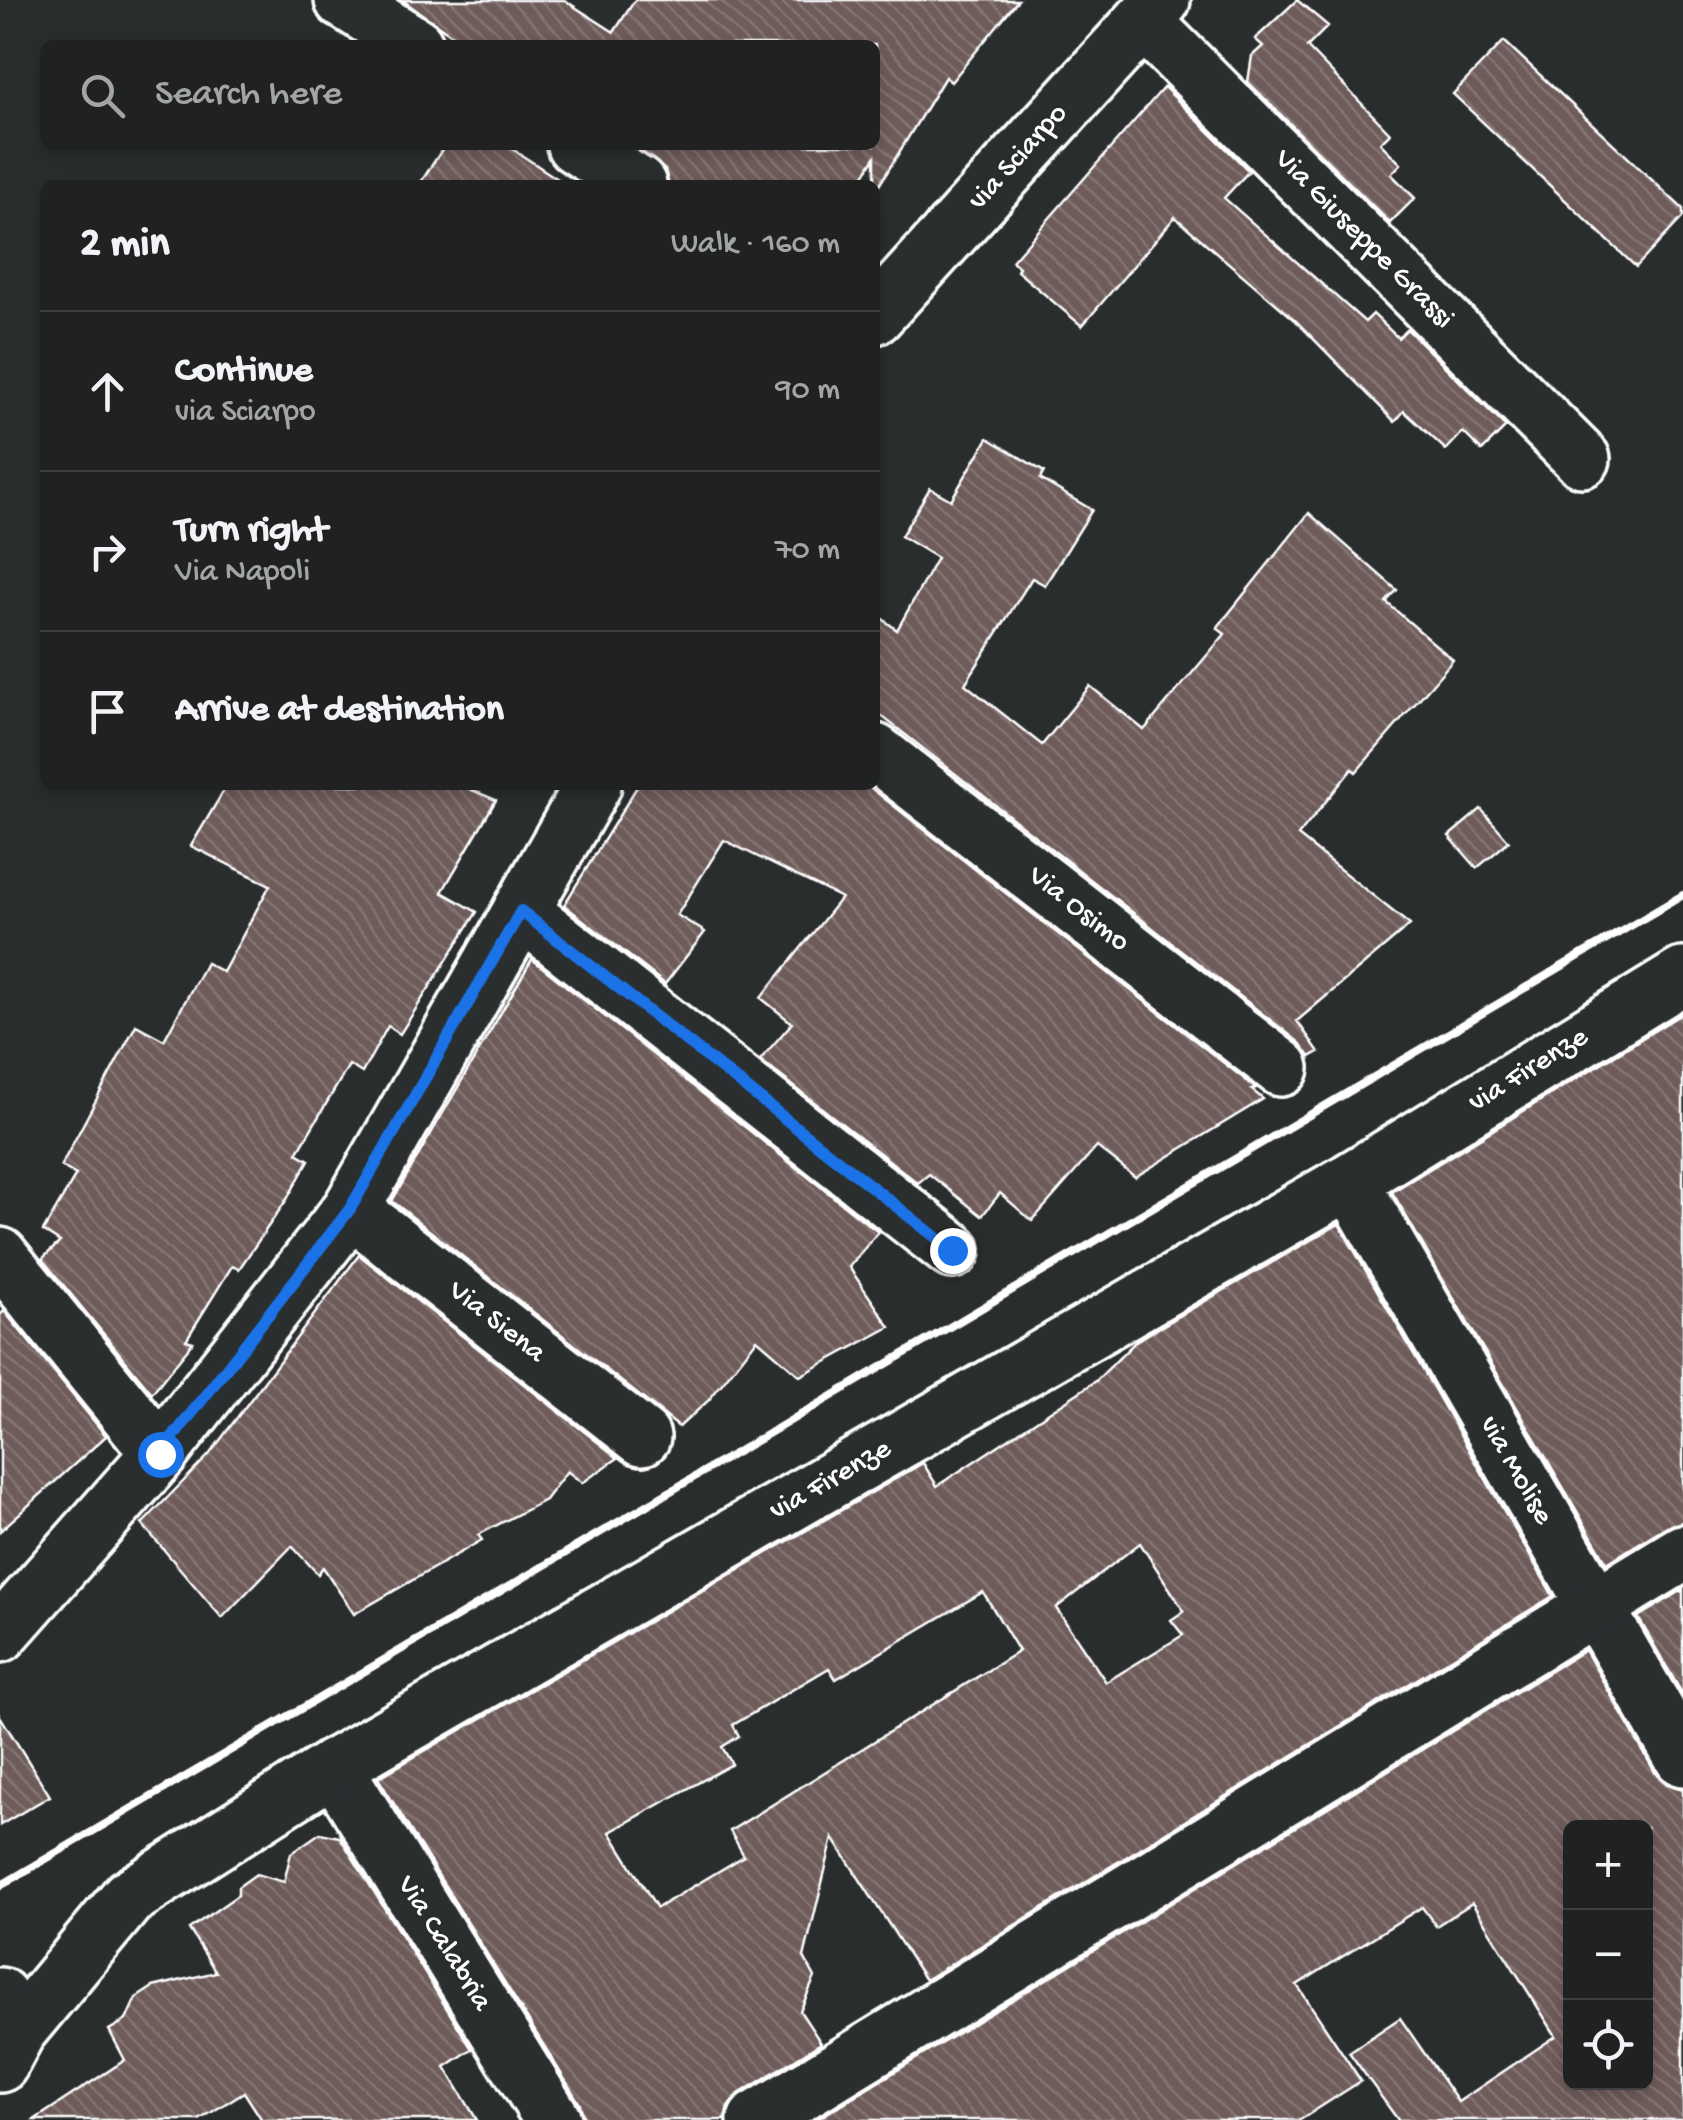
<!DOCTYPE html>
<html lang="en">
<head>
<meta charset="utf-8">
<style>
  body { margin:0; font-family:"Gochi Hand",sans-serif; background:#282a2a; color:#f1f3f6 }
  .controls { position:absolute; right:30px; bottom:30px; display:grid; overflow:hidden; border-radius:15px; box-shadow:0 5px 15px #0003 }
  .controls button { width:90px; height:90px; display:grid; place-items:center; padding:0; border:0; border-bottom:2px solid #3d3f40; background:#202222; color:#f1f3f6; font:50px sans-serif }
  .stop { position:absolute; width:30px; height:30px; margin:-22px; border:8px solid #1a73e8; border-radius:50%; background:#fff }
  .stop.end { background:#1a73e8; border-color:#fff; box-shadow:0 2px 10px #0008 }
  .list { margin:0; padding:0; list-style:none }
  h2 { display:flex; justify-content:space-between; align-items:center; height:130px; margin:0; padding:0 40px; font-size:42px }
  h2 small { font-size:32px; font-weight:400; color:#a2a4a5 }
  .list li { display:grid; grid-template-columns:65px 1fr auto; gap:30px; align-items:center; box-sizing:border-box; height:160px; padding:0 40px; border-top:2px solid #3d3f40 }
  .list b { display:block; font-size:38px; white-space:nowrap }
  .list p { margin:0; font-size:32px; white-space:nowrap; color:#a2a4a5 }
  .list em { font-size:32px; font-style:normal; color:#a2a4a5 }
  .icon { flex:none; width:55px; height:55px; fill:none; stroke:currentColor; stroke-width:2; stroke-linecap:round; stroke-linejoin:round }
  .map { position:relative; flex:none; width:1683px; height:2120px; overflow:hidden }
  .search { position:absolute; background:#202222; box-shadow:0 5px 15px #0003; left:40px; top:40px; width:840px; height:110px; display:flex; align-items:center; gap:25px; box-sizing:border-box; padding:0 35px; border-radius:15px; color:#a2a4a5; font-size:38px }
  .panel { position:absolute; background:#202222; box-shadow:0 5px 15px #0003; left:40px; top:180px; width:840px; height:610px; border-radius:15px }
  .map>svg:first-child { display:block }
  .building { fill:url(#building-back-hatch); stroke:#fff; stroke-width:2.5; fill-rule:evenodd }
  .lines { fill:none; stroke-linecap:round; stroke-linejoin:round }
  .street-casing { stroke:#fff; stroke-width:62 }
  .secondary-casing { stroke:#fff; stroke-width:62 }
  .street { stroke:#2a2d2e; stroke-width:55 }
  .secondary { stroke:#2a2d2e; stroke-width:55 }
  .rail { stroke:#fff; stroke-width:8 }
  .route { stroke:#1a73e8; stroke-width:12 }
  .labels { text-anchor:middle; dominant-baseline:central; stroke-width:9; stroke-linejoin:round; paint-order:stroke }
  .street-label { font-size:30px; fill:#fff; stroke:#2a2d2e }
</style>
</head>
<body>
<div class="map">
<svg width="1683" height="2120" viewBox="0 0 1683 2120">
  <defs>
    <pattern id="building-back-hatch" width="6" height="6" patternUnits="userSpaceOnUse" patternTransform="scale(2.5)"><rect width="6" height="6" fill="#6e5b5a"/><path d="M-1 5l2 2M0 0l6 6M5-1l2 2" fill="none" stroke="#847473"/></pattern>
  </defs>
  <rect width="100%" height="100%" fill="#2a2d2e"/>
  <filter id="ink" filterUnits="userSpaceOnUse"><feTurbulence type="fractalNoise" baseFrequency=".01" numOctaves="2"/><feDisplacementMap in="SourceGraphic" scale="20" xChannelSelector="R" yChannelSelector="G"/><feConvolveMatrix kernelMatrix="1 2 1 2 8 2 1 2 1" color-interpolation-filters="sRGB"/></filter>
  <g filter="url(#ink)">
    <g class="building">
      <path d="M402,0H564L614,32L635,0H1018L951,82L945,77L875,192V157L858,185H669L665,170L633,145H875V45H466Z"/>
      <path d="M1297,0L1328,26L1307,47L1390,133L1380,143L1401,164L1391,174L1415,198L1390,223L1248,82L1252,56L1263,46L1255,39Z"/>
      <path d="M1504,41L1683,209V217L1636,267L1453,94Z"/>
      <path d="M1164,87L1249,171L1224,198L1365,322L1373,314L1398,338L1407,329L1506,427L1482,451L1463,432L1446,450L1404,411L1395,422L1294,319L1175,217L1082,326L1017,271L1019,267L1012,261Z"/>
      <path d="M445,145H506L567,185H419Z"/>
      <path d="M988,438L1044,472L1040,479L1092,510L1045,585L1032,578L965,684L1042,745L1090,686L1144,730L1225,634L1217,628L1309,513L1397,590L1386,602L1453,660L1356,772L1352,769L1298,836L1410,925L1297,1021L1319,1052L1310,1057L1300,1043L875,711V613L897,630L937,558L901,536L930,488L951,500Z"/>
      <path d="M227,785H460L496,800L442,892L477,912L400,1034L388,1026L362,1073L349,1065L297,1153L309,1160L287,1199L239,1269L232,1266L186,1340L193,1342L152,1393L42,1259L60,1242L43,1231L76,1175L61,1166L136,1025L164,1040L206,963L223,972L270,885L191,846Z"/>
      <path d="M638,785H867L1256,1088L1252,1090L1263,1099L1135,1177L1097,1147L1032,1221L1000,1193L982,1216L929,1174L918,1183L760,1060L792,1023L761,998L841,898L724,840L677,915L705,932L665,984L564,905Z"/>
      <path d="M1481,809L1509,841L1477,868L1449,836Z"/>
      <path d="M532,959L878,1232L849,1267L890,1327L800,1376L757,1339L709,1400L679,1427L392,1201Z"/>
      <path d="M1683,1013V1522L1667,1526L1607,1563L1392,1192Z"/>
      <path d="M1339,1224L1553,1596L925,1980L833,1838L804,1957L815,1977L800,2011L821,2043L739,2094L728,2106L725,2120H584L580,2104L378,1778L923,1463L937,1486L1096,1381L1136,1341ZM1140,1543L1184,1611L1171,1620L1183,1635L1106,1682L1056,1608ZM983,1592L1019,1651L730,1831L744,1856L657,1908L610,1832L732,1764L722,1747L739,1736L733,1725L829,1668L836,1679Z"/>
      <path d="M359,1255L618,1458L582,1483L567,1471L545,1500L478,1535L482,1540L354,1614L323,1567L318,1574L292,1546L222,1618L142,1524L209,1455Z"/>
      <path d="M4,1311L106,1436L0,1531V1315Z"/>
      <path d="M1683,1590V1695L1638,1617Z"/>
      <path d="M1585,1650L1656,1774L1667,1784L1683,1789V2120H1398L1349,2052L1400,2018L1458,2102L1556,2036L1472,1903L1436,1926L1422,1907L1297,1985L1361,2081L1300,2120H816ZM1570,1828H1646V2082H1570Z"/>
      <path d="M0,1716L50,1796L0,1825Z"/>
      <path d="M320,1833L340,1837L472,2049L445,2067L477,2120H262L244,2092L199,2120H34L125,2060L109,2030L126,2020L136,1998L153,1987L216,1972L189,1929L238,1895V1887L256,1874L284,1882L291,1853Z"/>
    </g>
    <g class="lines">
      <g class="street-casing">
        <g id="street">
          <path d="M343,0L415,45"/>
          <path d="M1143,21L1582,459"/>
          <path d="M575,145L638,185"/>
          <path d="M875,316L1162,0"/>
          <path d="M875,752L1281,1068"/>
          <path d="M521,911L952,1250"/>
          <path d="M1350,1181L1683,1758"/>
          <path d="M351,1209L642,1437"/>
          <path d="M0,1256L160,1453"/>
          <path d="M0,1634L160,1453L351,1209L593,785"/>
          <path d="M334,1767L553,2120"/>
          <path d="M17,2032L128,1898L334,1767L1350,1181L1683,976"/>
          <path d="M756,2120L1683,1553"/>
        </g>
      </g>
      <g class="secondary-casing">
        <path id="secondary" d="M0,1996L17,2032L0,2064"/>
      </g>
      <use href="#street" class="street"/>
      <use href="#secondary" class="secondary"/>
      <path class="rail" d="M0,1886L1683,895"/>
    </g>
  </g>
  <g class="lines" filter="url(#ink)">
    <path class="route" d="M160,1454L350,1209L521,911L952,1250"/>
  </g>
  <g class="labels">
    <g class="street-label">
      <text transform="translate(1019 158) rotate(-48)">via Sciarpo</text>
      <text transform="translate(1363 240) rotate(45)">Via Giuseppe Grassi</text>
      <text transform="translate(1078 910) rotate(38)">Via Osimo</text>
      <text transform="translate(1529 1071) rotate(-32)">via Firenze</text>
      <text transform="translate(496 1323) rotate(38)">Via Siena</text>
      <text transform="translate(1515 1471) rotate(60)">via Molise</text>
      <text transform="translate(831 1481) rotate(-30)">via Firenze</text>
      <text transform="translate(443 1944) rotate(58)">Via Calabria</text>
    </g>
  </g>
</svg>
<div class="controls">
<button>+</button>
<button>−</button>
<button><svg class="icon" aria-label="locate" viewBox="0 0 24 24"><circle cx="12" cy="12" r="6"/><path d="M12 2v4M12 18v4M2 12h4M18 12h4"/></svg></button>
</div>
<div class="stop" style="left:160px;top:1454px"></div>
<div class="stop end" style="left:952px;top:1250px"></div>
<div class="search"><svg class="icon" aria-label="search" viewBox="0 0 24 24"><circle cx="10" cy="10" r="6"/><path d="M15 15l6 6"/></svg>Search here</div>
<section class="panel">
<h2>2 min<small>Walk · 160 m</small></h2>
<ul class="list">
<li><svg class="icon" aria-label="ahead" viewBox="0 0 24 24"><path d="M12 20V5M6 11l6-6 6 6"/></svg><div><b>Continue</b><p>via Sciarpo</p></div><em>90 m</em></li>
<li><svg class="icon" aria-label="right" viewBox="0 0 24 24"><path d="M7 20v-9h11M14 6l5 5-5 5"/></svg><div><b>Turn right</b><p>Via Napoli</p></div><em>70 m</em></li>
<li><svg class="icon" aria-label="arrive" viewBox="0 0 24 24"><path d="M6 21V4h12l-3 4 3 4H6"/></svg><div><b>Arrive at destination</b></div></li>
</ul>
</section>
</div>
</body>
</html>
